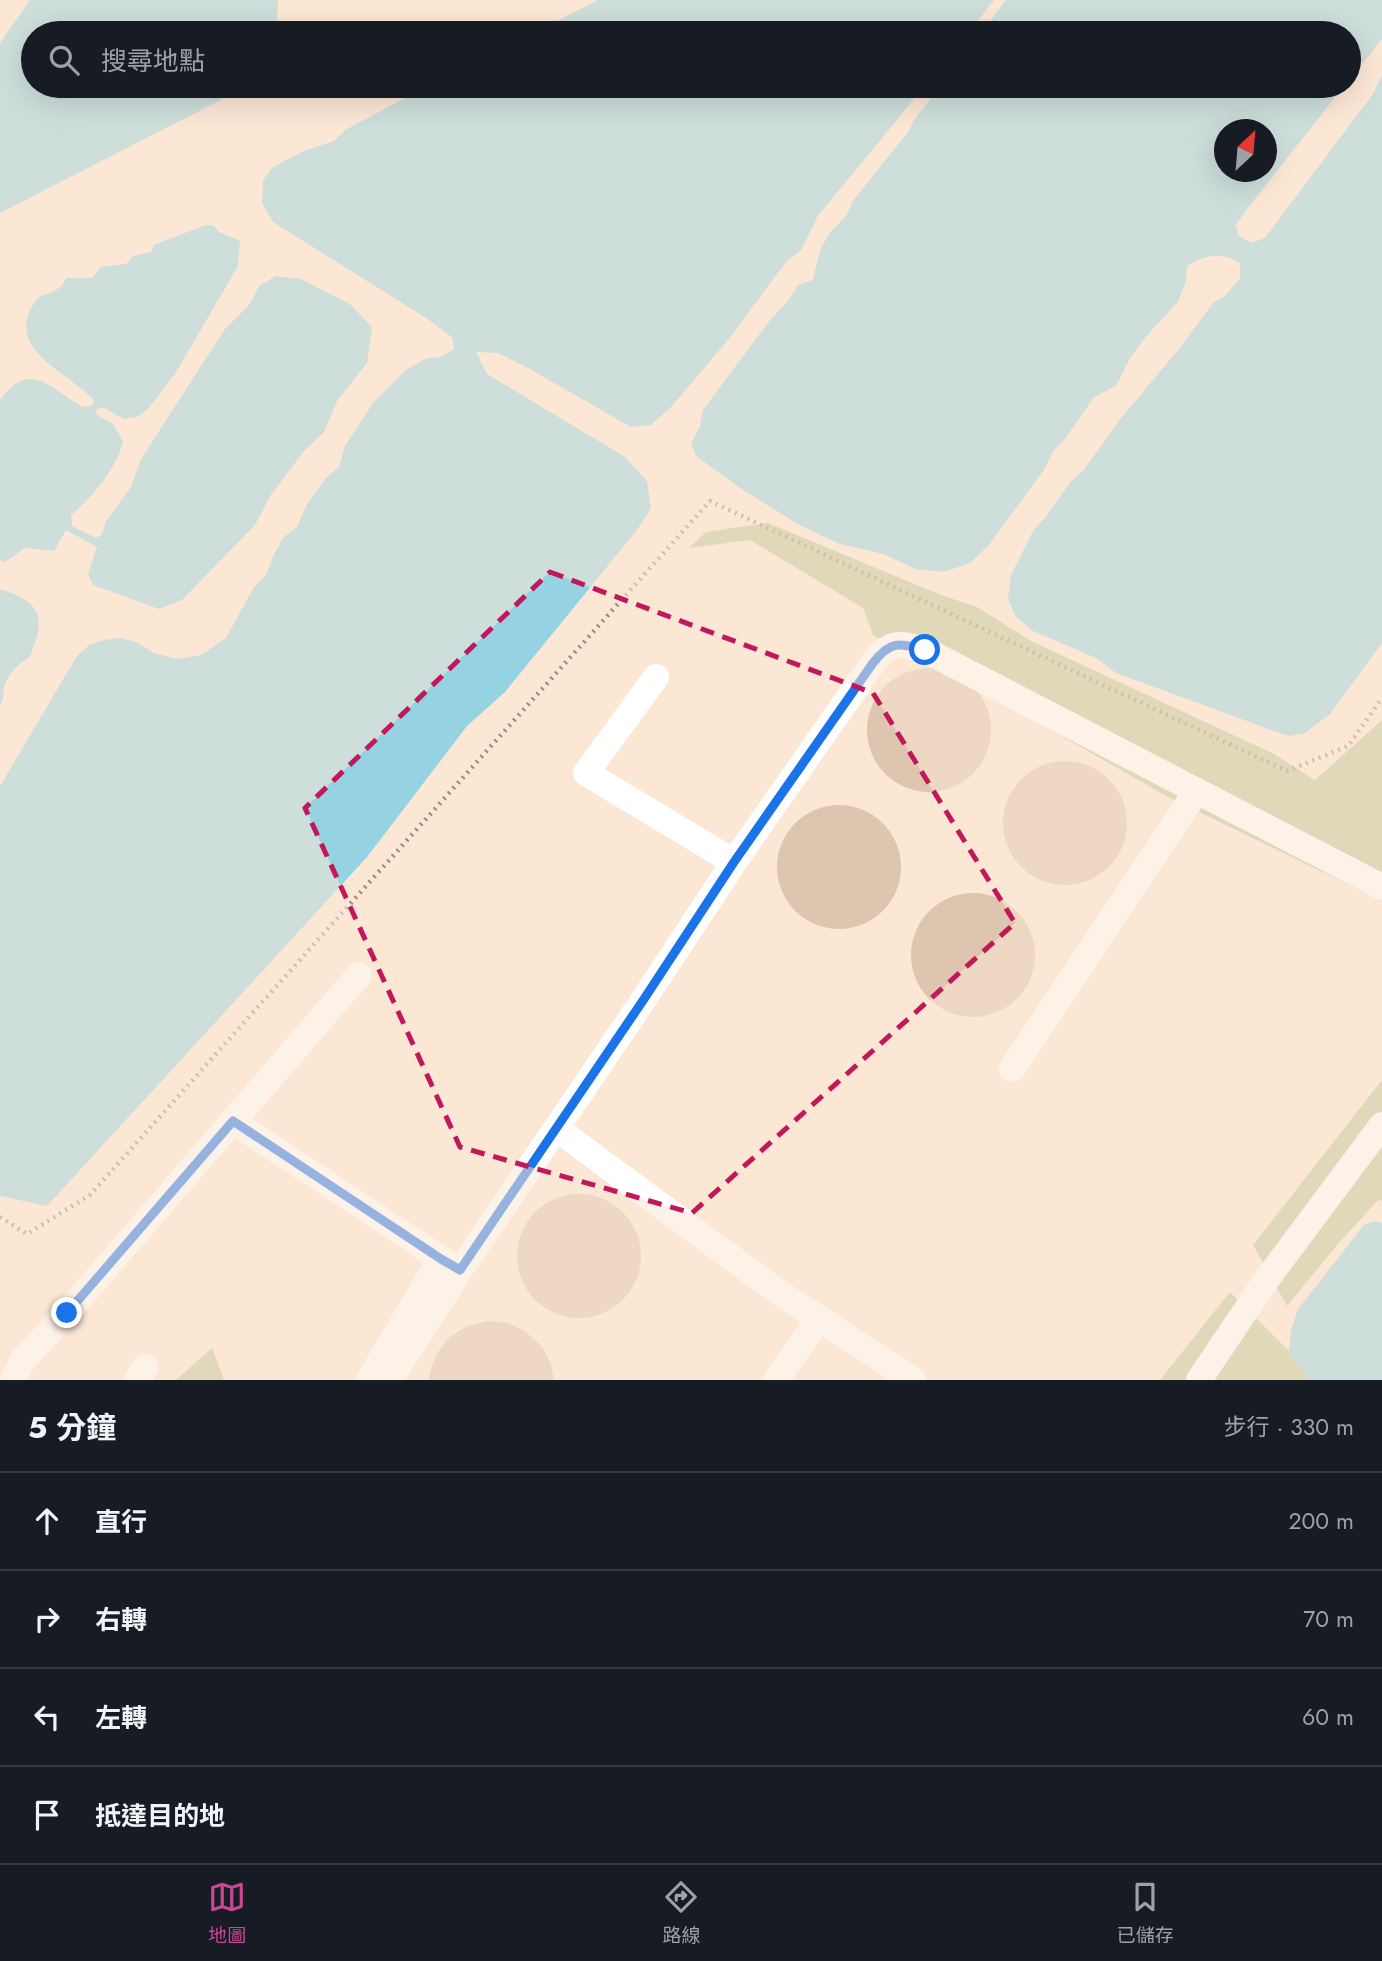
<!DOCTYPE html>
<html lang="zh-TW">
<head>
<meta charset="utf-8">
<style>
  body { margin:0; font-family:Jost,"Noto Sans TC",sans-serif; background:#242831; color:#f1f3f6 }
  .compass { position:absolute; left:1214px; top:119px; width:63px; height:63px; border-radius:50%; background:#171b24; box-shadow:0 7px 28px #0002; rotate:26deg }
  .stop { position:absolute; width:21px; height:21px; margin:-16px; border:5px solid #1a73e8; border-radius:50%; background:#fff }
  .stop.end { background:#1a73e8; border-color:#fff; box-shadow:0 2px 7px #0008 }
  .list { margin:0; padding:0; list-style:none }
  h2 { display:flex; justify-content:space-between; align-items:center; height:91px; margin:0; padding:0 28px; font-size:30px }
  h2 small { font-size:23px; font-weight:400; color:#9ea1a6 }
  .list li { display:grid; grid-template-columns:46px 1fr auto; gap:21px; align-items:center; box-sizing:border-box; height:98px; padding:0 28px; border-top:2px solid #363941 }
  .list b { display:block; font-size:26px; white-space:nowrap }
  .list em { font-size:23px; font-style:normal; color:#9ea1a6 }
  .icon { flex:none; width:38px; height:38px; fill:none; stroke:currentColor; stroke-width:2; stroke-linecap:round; stroke-linejoin:round }
  .map { position:relative; flex:none; width:1382px; height:1380px; overflow:hidden }
  .search { position:absolute; background:#171b24; box-shadow:0 7px 28px #0002; left:21px; right:21px; top:21px; height:77px; display:flex; align-items:center; gap:18px; box-sizing:border-box; padding:0 24px; border-radius:38px; color:#9ea1a6; font-size:26px }
  .sheet { height:483px; background:#171b24 }
  nav { display:flex; justify-content:space-around; align-items:center; box-sizing:border-box; height:98px; border-top:2px solid #363941; background:#171b24; font-size:19px; color:#9ea1a6 }
  nav a { display:grid; justify-items:center; gap:4px }
  nav .on { color:#c84894 }
  .map>svg:first-child { display:block }
  .green { fill:#bdc799 }
  .water { fill:#95d3e3; fill-rule:evenodd }
  .building { fill:#dec5af }
  .lines { fill:none; stroke-linecap:round; stroke-linejoin:round }
  .path { stroke:#998a7d; stroke-width:4.5; stroke-dasharray:2 5; stroke-linecap:butt }
  .minor { stroke:#fff; stroke-width:26 }
  .route { stroke:#1a73e8; stroke-width:9 }
  .marked { fill:none; stroke:#c2185b; stroke-width:5; stroke-dasharray:14 9; stroke-linejoin:round }
</style>
</head>
<body>
<div class="map">
<svg width="1382" height="1380" viewBox="0 0 1382 1380">
  <rect width="100%" height="100%" fill="#fce7d5"/>
  <g class="green">
    <path d="M768,523L941,595L977,607L1031,641L1274,754L1315,780L1382,720V901L1168,797L1044,726L873,635L863,608L750,540L689,548L706,532Z"/>
    <path d="M1382,1080V1201L1378,1200L1337,1245L1287,1306L1253,1245Z"/>
    <path d="M1230,1292L1289,1351L1309,1380H1160Z"/>
    <path d="M212,1348L224,1380H176Z"/>
  </g>
  <g class="water">
    <path d="M30,0H278L276,33H33V86H248L0,213V43Z"/>
    <path d="M598,0H994L969,33H525L551,24Z"/>
    <path d="M1006,0H1382V39L1349,80V33H981Z"/>
    <path d="M1382,75V643L1330,714L1305,733L1288,736L1116,673L1096,658L1033,631L1016,617L1008,599L1011,575L1034,529L1045,518L1071,481L1082,472L1122,417L1179,349L1213,303L1225,296L1240,278V263C1220,251 1206,255 1187,266L1186,281L1178,302L1149,333L1130,358L1116,386L1094,397L1065,439L1053,451L1044,470L988,546L970,563L944,572L916,569L883,554L840,544L801,526L737,486L696,456L691,443L700,426L703,410L770,320L788,301L798,285L813,280C816,265 820,246 830,233C840,221 848,218 852,202L908,132L914,120L931,98L929,90L920,89L910,104L817,217L802,249L786,262L728,340L671,407L651,425L631,427L528,368L498,353L476,352L487,374L625,457L647,481L651,508L637,530L505,692L467,726L367,857L47,1206L0,1196V786L77,656L89,645L104,640L120,638L136,642L154,653L178,659L201,655L226,638L254,587L266,575L274,554L284,537L297,527L307,504L326,478L339,467L345,446L373,403L406,370L425,359L439,357L454,350L452,337L426,318L273,222L262,203L263,180L273,167L304,151L334,141L345,130L428,86H1344L1247,209L1236,225L1239,236L1251,243L1265,238L1373,94ZM1224,130H1266V172H1224Z"/>
    <path d="M206,225H213L219,232L240,241L238,266L175,374L148,409L137,417L124,419L102,407L97,409L96,414L113,424L123,441C118,467 91,499 71,515L72,526L96,538L102,534L106,521L131,487L141,459L225,329L249,305L259,286L276,276L301,279L351,305L372,327L367,363L337,401L324,432L304,451L270,496L255,525L182,600L159,609L93,585L88,574L97,547L66,530L54,551L25,548L5,562L0,560V400C30,358 51,389 83,407L91,406L94,400C67,371 0,349 37,299C42,294 50,294 56,290C61,287 64,282 67,278H92L101,267L126,264L133,256L151,252L154,245Z"/>
    <path d="M0,589C17,595 39,602 39,624C39,634 33,647 30,657C18,664 7,674 4,688C3,696 4,699 0,706Z"/>
    <path d="M1375,1221L1382,1223V1380H1309L1289,1351L1291,1331L1298,1309L1364,1225Z"/>
  </g>
  <g class="building">
    <circle cx="929" cy="730" r="62"/>
    <circle cx="1065" cy="823" r="62"/>
    <circle cx="839" cy="867" r="62"/>
    <circle cx="973" cy="955" r="62"/>
    <circle cx="579" cy="1256" r="62"/>
    <path d="M487,1321L508,1323L526,1332L542,1346L551,1364L554,1380H429L430,1372L437,1353L450,1337L467,1326Z"/>
  </g>
  <g class="lines">
    <path class="path" d="M0,1217L27,1234L90,1195L710,501L1287,771L1348,746L1382,698"/>
    <g class="minor">
      <path d="M656,677L586,773L734,862"/>
      <path d="M1012,1069L1196,792"/>
      <path d="M233,1121L441,1259L460,1270L644,999L734,862L873,663C891,640 899,643 925,650L1382,887"/>
      <path d="M557,1129L778,1292L913,1380"/>
      <path d="M13,1380L23,1360L67,1313L359,975"/>
      <path d="M137,1380L145,1367"/>
      <path d="M369,1380L441,1259"/>
      <path d="M390,1380L460,1270"/>
      <path d="M776,1380L818,1320"/>
      <path d="M1199,1380L1267,1279L1382,1125"/>
    </g>
  </g>
  <g class="lines">
    <path class="route" d="M67,1313L233,1121L441,1259L460,1270L644,999L734,862L873,663C891,640 899,643 925,650"/>
  </g>
  <path d="M0 0H1382V1380H0ZM550,572L873,693L1015,923L692,1213L460,1147L305,808Z" fill="#fce7d5" fill-opacity=".55" fill-rule="evenodd"/>
  <path class="marked" d="M550,572L873,693L1015,923L692,1213L460,1147L305,808Z"/>
</svg>
<svg class="compass" viewBox="-18 -18 36 36"><path d="M0-13l5 13h-10z" fill="#e53935"/><path d="M0 13l5-13h-10z" fill="#9ea1a6"/></svg>
<div class="stop" style="left:925px;top:650px"></div>
<div class="stop end" style="left:67px;top:1313px"></div>
<div class="search"><svg class="icon" aria-label="search" viewBox="0 0 24 24"><circle cx="10" cy="10" r="6"/><path d="M15 15l6 6"/></svg>搜尋地點</div>
</div>
<section class="sheet">
<h2>5 分鐘<small>步行 · 330 m</small></h2>
<ul class="list">
<li><svg class="icon" aria-label="ahead" viewBox="0 0 24 24"><path d="M12 20V5M6 11l6-6 6 6"/></svg><div><b>直行</b></div><em>200 m</em></li>
<li><svg class="icon" aria-label="right" viewBox="0 0 24 24"><path d="M7 20v-9h11M14 6l5 5-5 5"/></svg><div><b>右轉</b></div><em>70 m</em></li>
<li><svg class="icon" aria-label="left" viewBox="0 0 24 24"><path d="M17 20v-9H6M10 6l-5 5 5 5"/></svg><div><b>左轉</b></div><em>60 m</em></li>
<li><svg class="icon" aria-label="arrive" viewBox="0 0 24 24"><path d="M6 21V4h12l-3 4 3 4H6"/></svg><div><b>抵達目的地</b></div></li>
</ul>
</section>
<nav>
<a class="on"><svg class="icon" aria-label="map" viewBox="0 0 24 24"><path d="M3 6l6-2 6 2 6-2v14l-6 2-6-2-6 2zM9 4v14M15 6v14"/></svg>地圖</a>
<a><svg class="icon" aria-label="directions" viewBox="0 0 24 24"><path d="M12 3l9 9-9 9-9-9zM9 14v-3h6M13 9l2 2-2 2"/></svg>路線</a>
<a><svg class="icon" aria-label="saved" viewBox="0 0 24 24"><path d="M7 4h10v16l-5-4-5 4z"/></svg>已儲存</a>
</nav>
</body>
</html>
